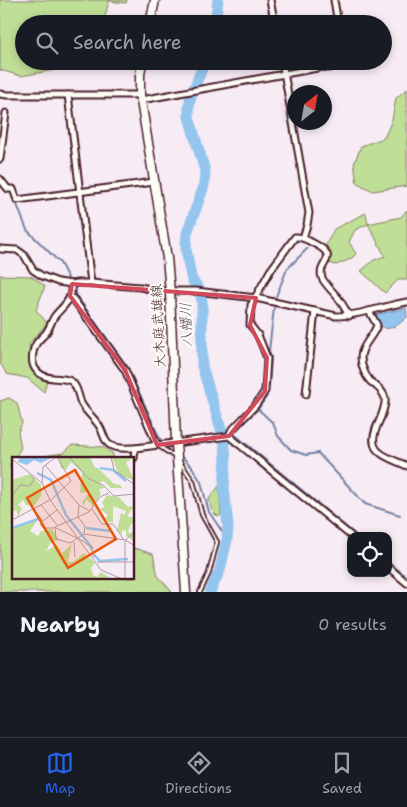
<!DOCTYPE html>
<html lang="en">
<head>
<meta charset="utf-8">
<style>
  body { margin:0; font-family:"Shantell Sans","Klee One",sans-serif; background:#242831; color:#f1f3f6 }
  .controls { position:absolute; right:15px; bottom:15px; display:grid; overflow:hidden; border-radius:10px; box-shadow:0 2px 8px #0003 }
  .controls button { width:45px; height:45px; display:grid; place-items:center; padding:0; border:0; border-bottom:1px solid #363941; background:#171b24; color:#f1f3f6; font:25px sans-serif }
  .compass { position:absolute; left:287px; top:85px; width:45px; height:45px; border-radius:50%; background:#171b24; box-shadow:0 2px 8px #0003; rotate:31deg }
  .list { margin:0; padding:0; list-style:none }
  h2 { display:flex; justify-content:space-between; align-items:center; height:65px; margin:0; padding:0 20px; font-size:21px }
  h2 small { font-size:16px; font-weight:400; color:#9ea1a6 }
  .icon { flex:none; width:28px; height:28px; fill:none; stroke:currentColor; stroke-width:2; stroke-linecap:round; stroke-linejoin:round }
  .map { position:relative; flex:none; width:407px; height:592px; overflow:hidden }
  .search { position:absolute; background:#171b24; box-shadow:0 2px 8px #0003; left:15px; right:15px; top:15px; height:55px; display:flex; align-items:center; gap:12px; box-sizing:border-box; padding:0 18px; border-radius:28px; color:#9ea1a6; font-size:19px }
  .sheet { height:145px; background:#171b24 }
  nav { display:flex; justify-content:space-around; align-items:center; box-sizing:border-box; height:70px; border-top:1px solid #363941; background:#171b24; font-size:14px; color:#9ea1a6 }
  nav a { display:grid; justify-items:center; gap:2px }
  nav .on { color:#2563eb }
  .map>svg:first-child { display:block }
  .green { fill:#bfde96; stroke:#847e60 }
  .water { fill:#93c5ef; stroke:#7683a1 }
  .lines { fill:none; stroke-linecap:round; stroke-linejoin:round }
  .stream { stroke:#7683a1; stroke-width:2 }
  .river { stroke:#93c5ef; stroke-width:11 }
  .service-casing { stroke:#4a1f2b; stroke-width:6 }
  .minor-casing { stroke:#4a1f2b; stroke-width:9 }
  .secondary-casing { stroke:#4a1f2b; stroke-width:11 }
  .service { stroke:#fdfcf7; stroke-width:2.5 }
  .minor { stroke:#fdfcf7; stroke-width:5 }
  .secondary { stroke:#fdfcf7; stroke-width:8 }
  .marked { fill:none; stroke:#d1495b; stroke-width:4; stroke-linejoin:round }
  .labels { text-anchor:middle; dominant-baseline:central; stroke-width:4; stroke-linejoin:round; paint-order:stroke }
  .street-label { font-size:14px; fill:#4a1f2b; stroke:#fdfcf7 }
  .water-label { font-size:15px; font-style:italic; fill:#605166; stroke:#fdfcf7 }
  .inset-river { fill:none; stroke:#93c5ef; stroke-width:2.5 }
  .inset-road { fill:none; stroke:#b299a4; stroke-width:1 }
  .view { fill:#e8590c; fill-opacity:0.15; stroke:#e8590c; stroke-width:2.5 }
  .inset-edge { fill:none; stroke:#4a1f2b; stroke-width:2.5 }
</style>
</head>
<body>
<div class="map">
<svg width="407" height="592" viewBox="0 0 407 592">
  <rect width="100%" height="100%" fill="#f7ebf4"/>
  <filter id="ink" filterUnits="userSpaceOnUse"><feTurbulence type="fractalNoise" baseFrequency=".02" numOctaves="2"/><feDisplacementMap in="SourceGraphic" scale="10" xChannelSelector="R" yChannelSelector="G"/><feConvolveMatrix kernelMatrix="1 2 1 2 8 2 1 2 1" color-interpolation-filters="sRGB"/></filter>
  <g filter="url(#ink)">
    <g class="green">
      <path d="M0,0H127L126,3L109,1L103,24H24V61H54L55,70L21,76L0,70Z"/>
      <path d="M407,89V186L373,191L357,183L354,164L361,146L384,138L392,120L396,98Z"/>
      <path d="M407,210V280H398L385,293L361,271L374,260L385,256L368,224L355,230L349,242L356,254L351,259L336,265L329,263L331,255L326,245L334,229L366,213L368,224L401,217Z"/>
      <path d="M0,275L31,276L45,286L36,310L47,323L29,344L31,368L47,380L44,392L27,378L7,374L0,363Z"/>
      <path d="M9,398L17,403L22,423L18,432L21,448L9,466L14,470V578H134V548L153,554L158,576L172,592H0V401Z"/>
      <path d="M72,445L103,447L113,454V458H44L49,455L64,453Z"/>
      <path d="M219,486L221,515L218,517L212,511L209,499Z"/>
    </g>
    <path class="water" d="M406,308L407,317C401,323 389,333 381,326C378,323 376,318 374,315Z"/>
    <g class="lines">
      <g class="stream">
        <path d="M1,176L9,186"/>
        <path d="M16,202L27,230L60,263L68,278"/>
        <path d="M76,289V295L128,368L159,437L162,441"/>
        <path d="M275,299L287,269L307,249"/>
        <path d="M269,386L271,358L269,351L274,308"/>
        <path d="M267,396L258,409L233,433L357,536"/>
        <path d="M258,409L273,423L278,436L291,450L306,455L318,453L365,504L400,515"/>
        <path d="M183,458L192,467L201,482L209,512L227,539"/>
        <path d="M388,562L407,577"/>
      </g>
      <g class="river">
        <path d="M215,24L218,0"/>
        <path d="M205,61L191,96L189,105V117L205,171L204,186L187,233L186,248L189,267L192,280L199,289L202,301V366L224,439L226,457L224,487L228,527L227,539L220,570L210,592"/>
      </g>
      <g class="service-casing">
        <g id="service">
          <path d="M159,446L175,457"/>
          <path d="M179,461L193,481L202,515L217,542L209,573L200,592"/>
        </g>
      </g>
      <g class="minor-casing">
        <g id="minor">
          <path d="M270,0L275,24"/>
          <path d="M334,0L338,24"/>
          <path d="M282,61L309,213L307,225L303,238"/>
          <path d="M0,94L7,95H140"/>
          <path d="M68,95L91,283"/>
          <path d="M141,100L323,67L329,68L335,61"/>
          <path d="M0,159L6,113"/>
          <path d="M0,179L8,189H13L17,200L154,182"/>
          <path d="M0,249L17,250L24,255L33,270L42,276L58,282L72,284L77,283H91L140,287L160,291H196L256,298L336,316C360,316 383,306 407,302"/>
          <path d="M72,284C71,288 71,292 70,296C67,305 59,310 54,317C51,322 49,330 45,334C39,340 34,344 33,353C30,368 39,377 53,378C59,379 67,378 72,382C78,387 78,396 81,403C85,411 93,417 98,424C102,429 103,436 106,441C111,450 126,448 135,448L229,436L351,536"/>
          <path d="M70,296L74,300L125,370L157,445"/>
          <path d="M369,311L377,325C374,335 365,342 362,352C359,361 364,374 370,381C376,386 383,390 385,398C386,404 383,411 381,417C378,424 372,435 374,443C375,455 397,461 407,466"/>
          <path d="M306,394L315,311"/>
          <path d="M229,436L231,431L255,406L265,391L267,358L258,335L250,325L251,305L270,271L295,237C302,236 307,240 313,243C343,258 316,262 322,278C324,283 335,294 339,299C343,305 346,310 349,316"/>
          <path d="M134,458L135,448"/>
          <path d="M388,567L407,583"/>
        </g>
      </g>
      <g class="secondary-casing">
        <g id="secondary">
          <path d="M150,24L155,0"/>
          <path d="M142,61L140,75V95L167,258L170,292L176,443L186,592"/>
        </g>
      </g>
      <use href="#service" class="service"/>
      <use href="#minor" class="minor"/>
      <use href="#secondary" class="secondary"/>
    </g>
  </g>
  <path class="marked" d="M72,284L256,298L250,325L267,358L265,391L229,436L157,445L125,370L70,296Z"/>
  <g class="labels">
    <g class="street-label">
      <text transform="translate(158 326) rotate(-93)">大木庭武雄線</text>
    </g>
    <g class="water-label">
      <text transform="translate(186 325) rotate(-92)">八幡川</text>
    </g>
  </g>
  <g transform="translate(12 457)">
    <rect width="122" height="122" fill="#f7ebf4"/>
    <path d="M46,0H78L83,11H86L102,27L108,28L110,31H99L92,24L87,26L93,31L87,32L89,37L81,49L74,42L72,49L70,45L78,35L68,36L70,15L59,5L54,13L49,11ZM100,1H122L114,5L122,23L107,18ZM18,17L29,28V39L22,49L14,48L11,43L6,48L10,51L6,60L5,54L0,53V23ZM95,38L107,40L116,50L122,49L115,59L122,61V67H119L116,74L118,77L122,74V84L114,79V73L110,74V78L105,73L109,56L113,58L114,54L101,49V65H96L93,61L96,58L88,52L93,50L90,46ZM26,62L18,74L26,79L29,74L40,72L47,83L39,85L34,94L45,88L50,96L60,87L56,105H61L72,96L83,106L79,111L81,118L85,120L89,115L96,120L95,122H0V71Z" fill="#bfde96"/>
    <path d="M8,0H41L29,6L22,3L15,8L6,5Z" fill="#93c5ef"/>
    <path class="inset-river" d="M88,11L101,13L114,24M25,16L39,23L54,58L81,92M0,71L26,62M74,71L98,74M82,98L88,104L116,102"/>
    <path class="inset-road" d="M57,0L77,22L91,28L102,39L123,37M99,0L102,13L123,28M0,2L30,26L38,43L89,113L110,122M33,8L67,48L78,54M30,26L31,10L44,0M0,39L8,28L18,29L22,22L19,19M39,43L59,24L45,0M29,48L45,68M80,52L90,67H101L112,83M23,54L31,64L45,53M0,63L38,43M28,67L31,71H41L77,55L88,40L97,36M43,70L44,82L58,86L72,77L73,69L66,60L67,48M44,71L71,84L79,90L82,100M72,77L113,83L123,89M62,85L63,100M85,105H123M113,122V84L123,73"/>
    <path class="view" d="M63,13L104,82L56,111L15,41Z"/>
    <rect width="122" height="122" class="inset-edge"/>
  </g>
</svg>
<div class="controls">
<button><svg class="icon" aria-label="locate" viewBox="0 0 24 24"><circle cx="12" cy="12" r="6"/><path d="M12 2v4M12 18v4M2 12h4M18 12h4"/></svg></button>
</div>
<svg class="compass" viewBox="-18 -18 36 36"><path d="M0-13l5 13h-10z" fill="#e53935"/><path d="M0 13l5-13h-10z" fill="#9ea1a6"/></svg>
<div class="search"><svg class="icon" aria-label="search" viewBox="0 0 24 24"><circle cx="10" cy="10" r="6"/><path d="M15 15l6 6"/></svg>Search here</div>
</div>
<section class="sheet">
<h2>Nearby<small>0 results</small></h2>
<ul class="list">
</ul>
</section>
<nav>
<a class="on"><svg class="icon" aria-label="map" viewBox="0 0 24 24"><path d="M3 6l6-2 6 2 6-2v14l-6 2-6-2-6 2zM9 4v14M15 6v14"/></svg>Map</a>
<a><svg class="icon" aria-label="directions" viewBox="0 0 24 24"><path d="M12 3l9 9-9 9-9-9zM9 14v-3h6M13 9l2 2-2 2"/></svg>Directions</a>
<a><svg class="icon" aria-label="saved" viewBox="0 0 24 24"><path d="M7 4h10v16l-5-4-5 4z"/></svg>Saved</a>
</nav>
</body>
</html>
